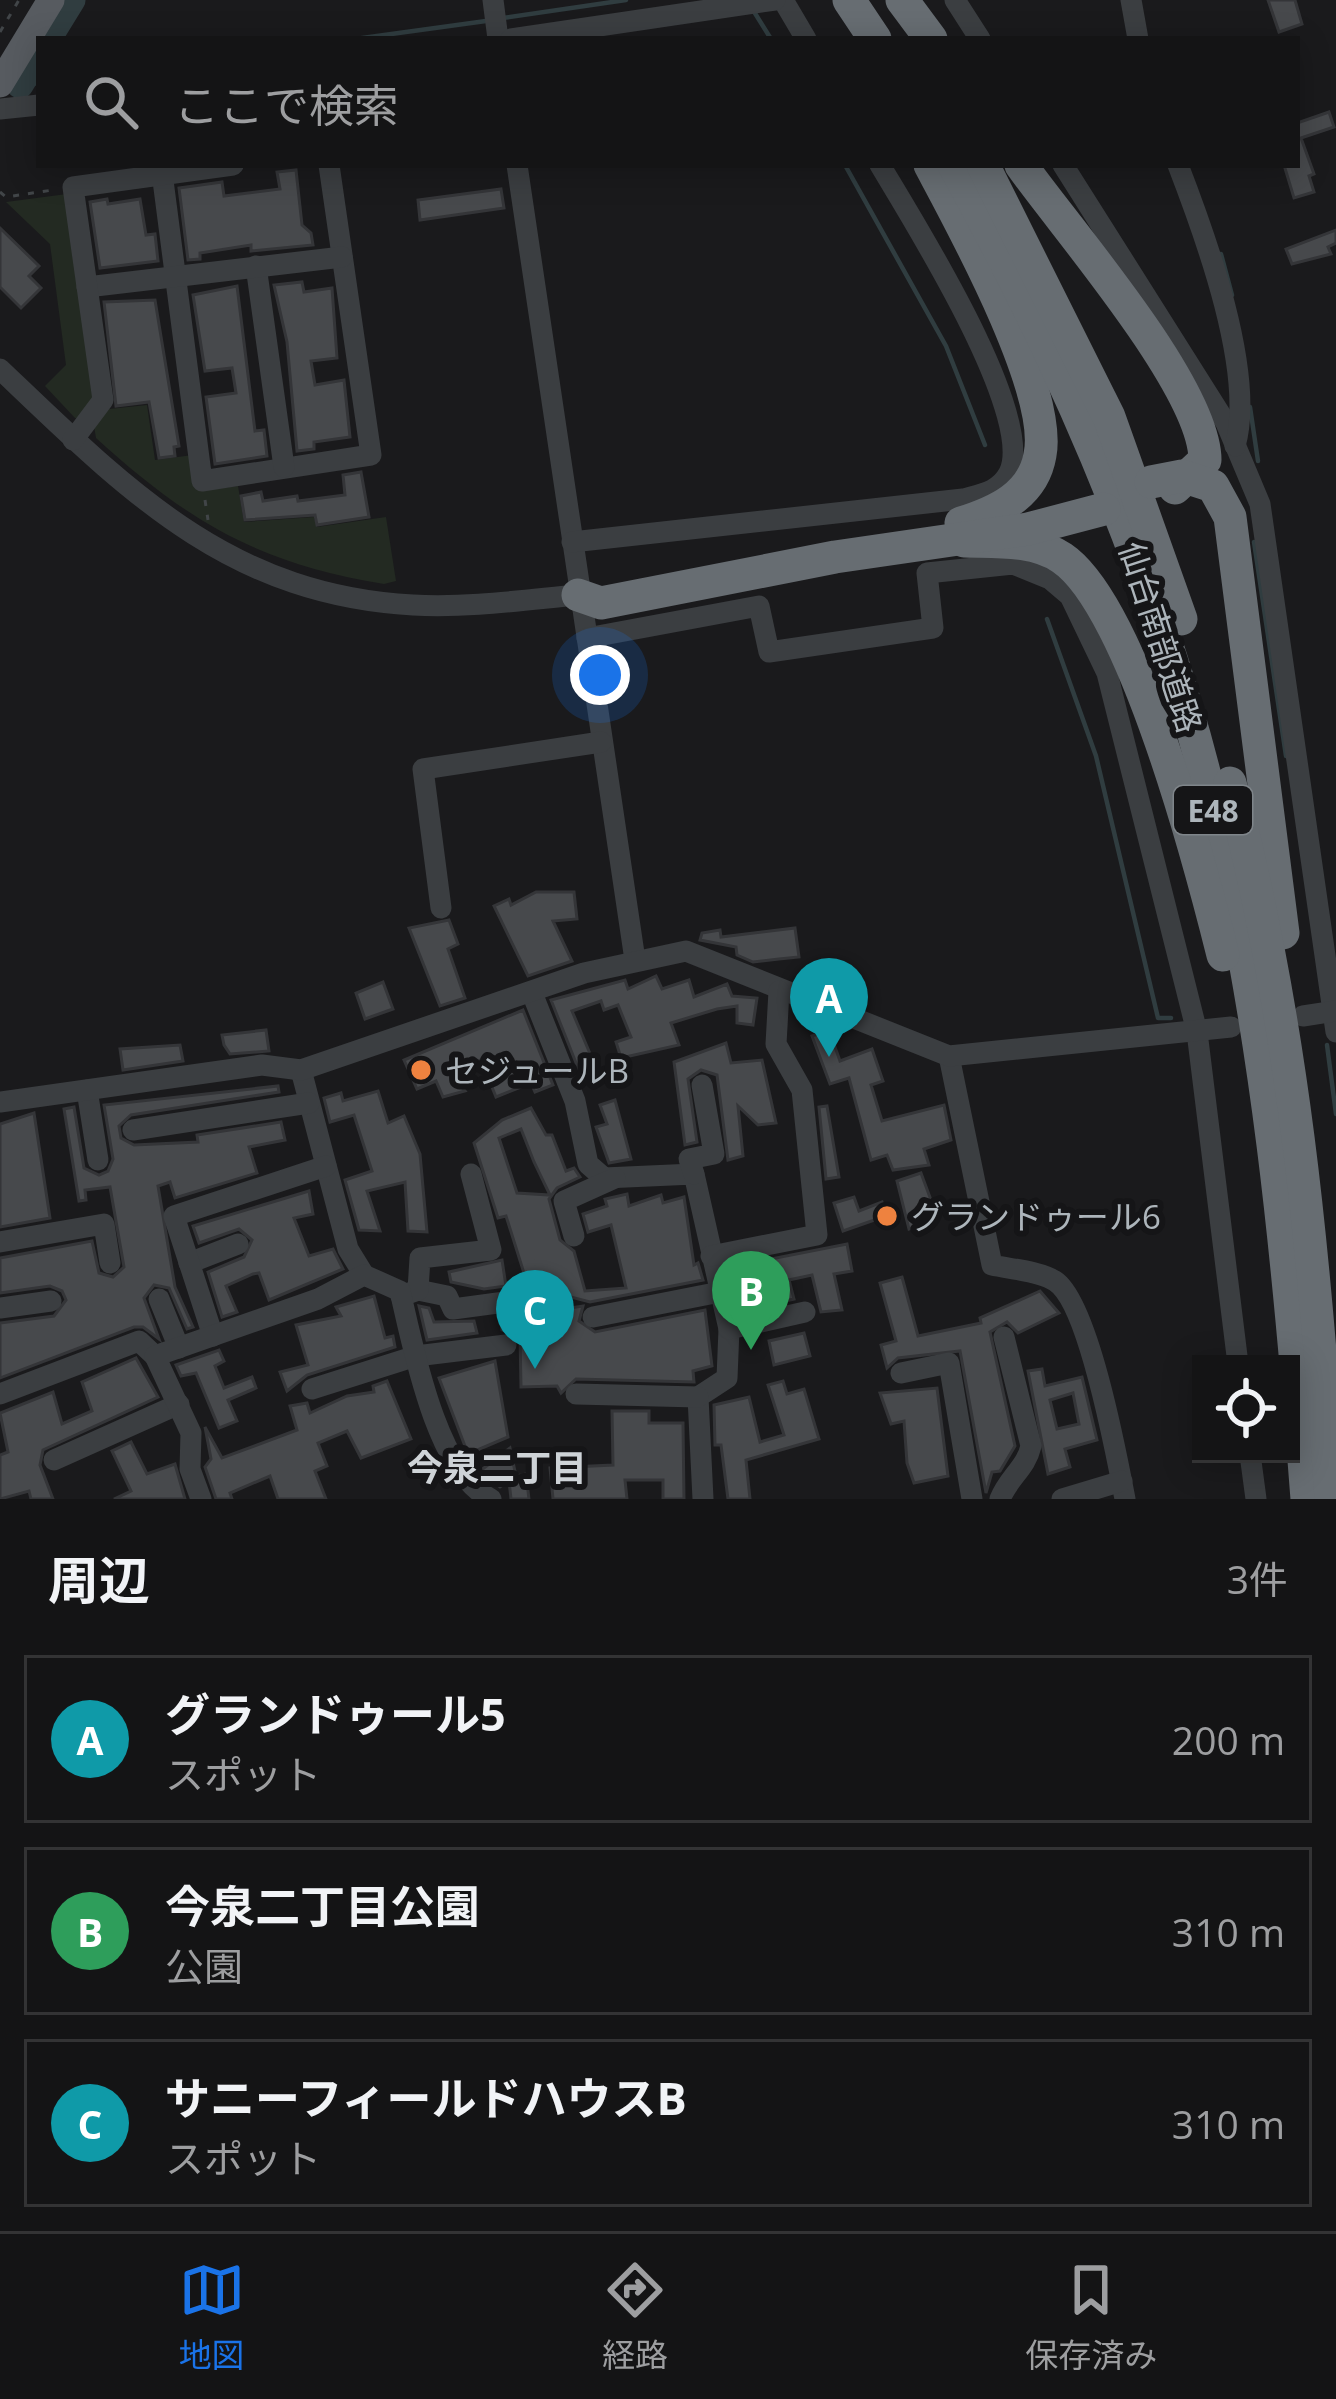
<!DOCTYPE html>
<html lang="ja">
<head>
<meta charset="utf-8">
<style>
  body { margin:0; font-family:"Open Sans","Noto Sans JP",sans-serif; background:#212122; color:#f1f3f6 }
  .controls { position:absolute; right:36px; bottom:36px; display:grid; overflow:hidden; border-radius:0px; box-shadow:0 6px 30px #0003 }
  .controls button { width:108px; height:108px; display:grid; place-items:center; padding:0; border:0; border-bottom:3px solid #333334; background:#141415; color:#f1f3f6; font:60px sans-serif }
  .you { position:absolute; left:600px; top:675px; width:42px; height:42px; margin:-30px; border:9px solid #fff; border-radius:50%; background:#1a73e8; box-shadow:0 0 0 18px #1a73e833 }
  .badge { display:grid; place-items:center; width:78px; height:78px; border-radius:50%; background:#1a73e8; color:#fff; font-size:39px; font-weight:700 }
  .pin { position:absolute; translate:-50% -99px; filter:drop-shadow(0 3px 6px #0008) }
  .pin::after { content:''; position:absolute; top:63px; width:42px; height:36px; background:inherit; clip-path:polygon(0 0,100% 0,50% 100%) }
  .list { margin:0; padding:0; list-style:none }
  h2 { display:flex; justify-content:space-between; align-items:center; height:156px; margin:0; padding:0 48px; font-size:51px }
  h2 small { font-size:39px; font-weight:400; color:#9d9ea0 }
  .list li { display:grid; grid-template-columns:78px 1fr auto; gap:36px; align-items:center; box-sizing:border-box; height:168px; margin:0 24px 24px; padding:0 24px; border:3px solid #333334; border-radius:0px }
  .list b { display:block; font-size:45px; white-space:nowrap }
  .list p { margin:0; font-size:39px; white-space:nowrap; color:#9d9ea0 }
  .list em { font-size:39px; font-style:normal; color:#9d9ea0 }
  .icon { flex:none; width:66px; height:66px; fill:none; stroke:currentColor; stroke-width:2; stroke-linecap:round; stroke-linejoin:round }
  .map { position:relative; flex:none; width:1336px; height:1499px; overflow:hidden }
  .search { position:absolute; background:#141415; box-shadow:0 6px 30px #0003; left:36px; right:36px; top:36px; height:132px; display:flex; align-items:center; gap:30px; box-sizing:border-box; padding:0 42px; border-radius:0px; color:#9d9ea0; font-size:45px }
  .sheet { height:732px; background:#141415 }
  nav { display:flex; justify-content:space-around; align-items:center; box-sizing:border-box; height:168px; border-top:3px solid #333334; background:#141415; font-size:33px; color:#9d9ea0 }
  nav a { display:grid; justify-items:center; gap:6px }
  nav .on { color:#1a73e8 }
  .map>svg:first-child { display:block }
  .green { fill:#232a22 }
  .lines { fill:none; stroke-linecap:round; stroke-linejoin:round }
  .stream { stroke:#303d40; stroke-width:4.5 }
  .river { stroke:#303d40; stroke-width:27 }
  .building { fill:#47494c; stroke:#343538; stroke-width:3; fill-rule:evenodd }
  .path { stroke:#414548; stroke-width:3; stroke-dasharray:6 9; stroke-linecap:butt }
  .minor { stroke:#3b3e41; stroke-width:21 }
  .major { stroke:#575b60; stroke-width:27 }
  .highway { stroke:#676d72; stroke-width:33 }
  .poi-dot { fill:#ee823f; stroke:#151517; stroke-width:4.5 }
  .labels { text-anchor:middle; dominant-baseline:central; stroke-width:12; stroke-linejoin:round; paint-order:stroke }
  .shield { fill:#151517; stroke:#7f858a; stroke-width:3 }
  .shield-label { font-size:30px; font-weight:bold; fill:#adb5bb }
  .street-label { font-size:33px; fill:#adb5bb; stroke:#151517 }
  .poi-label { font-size:33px; fill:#adb5bb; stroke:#151517; text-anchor:start }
  .neighbourhood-label { font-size:36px; font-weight:bold; fill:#ced3d7; stroke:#151517 }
</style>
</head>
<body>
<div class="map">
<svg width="1336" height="1499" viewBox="0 0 1336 1499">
  <rect width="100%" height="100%" fill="#1a1a1c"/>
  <g class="green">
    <path d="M67,194L97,399L86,418H75L45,386L66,365L50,244L6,202Z"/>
    <path d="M147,405L155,460L193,455L199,491L238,486L244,522L314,517L317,527L386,517L396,581L384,584C260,564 188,522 96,438L94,426L109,409Z"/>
  </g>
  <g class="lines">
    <g class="stream">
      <path d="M753,10L771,39"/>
      <path d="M503,18L626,0"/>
      <path d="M355,39L486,21"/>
      <path d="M12,86L39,83"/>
      <path d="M845,165L946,346L985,445"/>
      <path d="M1221,254L1232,295"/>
      <path d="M1250,407L1258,461"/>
      <path d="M1254,542L1286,756"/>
      <path d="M1047,619L1096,756L1158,1018H1171"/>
      <path d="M1327,1045L1336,1114"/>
    </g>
    <g class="river">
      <path d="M48,39L72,0"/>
      <path d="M20,85L39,54"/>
    </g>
  </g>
  <g class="building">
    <path d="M1268,0H1295L1302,24L1279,32Z"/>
    <path d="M1329,112L1334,127L1301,138L1314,174L1309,176L1314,192L1294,198L1284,165H1297V123Z"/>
    <path d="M296,170L302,225L311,233L313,245L251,251V245L200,253V259L188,260L179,188L222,182L224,196L280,189L277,172Z"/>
    <path d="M501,189L504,208L420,220L418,200Z"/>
    <path d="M107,199L108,204L140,199L146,235L155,234L158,261L100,268L90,202Z"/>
    <path d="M0,228L39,266L29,276L41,288L21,308L0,287Z"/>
    <path d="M1336,230V243L1328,247L1331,254L1292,264L1286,249Z"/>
    <path d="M302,282L304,292L332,288L337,358L311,361L315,385L344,380L350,437L314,442V449L297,451L287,342L274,285Z"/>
    <path d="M237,286L255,431L264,430L267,456L215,464L206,397L236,393L232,368L205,371L193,295Z"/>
    <path d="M155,300L179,446L174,447L175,456L159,458L149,402L116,406L104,302Z"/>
    <path d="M361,472L369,517L317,525L315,515L245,520L241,496L261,492L263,501L297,496L298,501L345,495L343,475Z"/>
    <path d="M536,892H574L577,919L553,921L572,961L528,976L494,906L509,899L511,905Z"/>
    <path d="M449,920L458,944L448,949L465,998L440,1006L409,928Z"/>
    <path d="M795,928L799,957L779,959L753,962L737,955L736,947L700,940L702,933L720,930L721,937Z"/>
    <path d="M656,976L662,989L689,980L694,997L727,984L732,996L757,998L753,1025L737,1023V1006L717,1009L671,1023L679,1045L621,1058L616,1042L631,1037L618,1005L604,1010L601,1001L572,1011L594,1063L578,1068L551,1000L625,980L628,989Z"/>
    <path d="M383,982L393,1009L365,1019L356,993Z"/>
    <path d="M523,1010L553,1085L535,1092L531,1083L496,1097L481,1060L449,1072L465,1091L443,1097L436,1081L417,1089L404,1060Z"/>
    <path d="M266,1030L269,1051L230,1054L224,1045L222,1035Z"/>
    <path d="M829,1030L840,1061L872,1049L883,1081L871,1085L882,1121L944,1105L951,1140L924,1149L929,1165L893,1170L887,1155L871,1160L849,1078L830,1084L812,1036Z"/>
    <path d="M726,1043L731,1063L762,1060L776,1123L758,1125L738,1106L743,1156L728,1160L717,1075L701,1070L688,1079L697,1142L685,1145L674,1062Z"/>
    <path d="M180,1045L183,1061L123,1070L120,1049Z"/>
    <path d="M278,1086L279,1092L131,1115L119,1126L121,1138L134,1145L198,1142L197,1135L281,1122L285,1140L249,1147L257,1173L175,1198L170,1182L158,1186L175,1287L193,1327L187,1329L169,1288L154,1285L144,1298L159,1339L143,1327H134L0,1378V1323L54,1316L66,1300L62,1291L50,1286L0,1293V1258L92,1241L99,1273L113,1277L124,1267L110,1187L85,1190L86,1200L79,1201L64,1109L74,1107L84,1168L99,1175L108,1171L113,1159L104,1105Z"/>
    <path d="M378,1091L388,1123L404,1116L420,1154L427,1232L408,1231L405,1182L367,1191L380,1231L359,1230L345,1180L372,1171L354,1115L330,1122L324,1098L341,1093L343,1101Z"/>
    <path d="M615,1100L631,1159L609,1163L596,1127L607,1124L600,1105Z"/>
    <path d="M827,1106L839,1177L826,1179L819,1107Z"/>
    <path d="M531,1108L546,1135H552L566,1171L574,1168L580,1177L557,1188L549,1199L560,1240L574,1251L585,1291L626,1288L611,1225L588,1232L583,1214L607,1206L605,1199L627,1194L629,1206L661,1195L663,1203L684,1197L694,1265L698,1263L703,1280L590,1302L528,1286L506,1216L498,1218L474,1143L502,1120ZM521,1129L534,1162L550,1195L517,1193L499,1138Z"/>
    <path d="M34,1113L50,1218L0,1227V1124Z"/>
    <path d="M921,1173L938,1219L909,1229L897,1181Z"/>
    <path d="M309,1191L313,1214L294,1218L309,1256L333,1249L343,1269L269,1300L259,1273L253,1274L226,1286L237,1312L222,1317L208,1272L244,1257L252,1240L239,1229L199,1243L193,1226Z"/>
    <path d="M854,1197L859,1211L882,1202L886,1216L843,1231L834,1203Z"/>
    <path d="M847,1244L852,1271L834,1274L842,1310L821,1312L812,1275L789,1280L794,1299L740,1311L730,1267Z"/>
    <path d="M502,1260L506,1286L484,1289L451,1282L449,1272Z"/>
    <path d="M902,1277L918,1336L981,1323L980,1318L1040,1291L1059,1313L1018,1333L1007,1322L990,1332L1015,1446L1000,1471L992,1472L986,1493L960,1351L898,1358L887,1368L881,1345L896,1341L880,1283Z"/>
    <path d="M374,1296L385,1338L393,1336L395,1347L307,1375L287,1391L280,1372L308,1365L296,1325L341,1316L336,1307Z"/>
    <path d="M419,1306L429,1308L434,1322L474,1321L477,1333L427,1340Z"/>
    <path d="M583,1306L579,1321L595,1332L705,1310L712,1366L693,1371L694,1382L576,1379L561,1393L557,1386L521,1387L520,1336L502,1330L501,1318Z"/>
    <path d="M804,1333L810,1356L774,1365L769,1341Z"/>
    <path d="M219,1350L224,1361L215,1366L224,1388L252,1377L256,1388L228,1400L237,1421L219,1428L196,1373L181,1376L176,1365Z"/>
    <path d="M136,1358L158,1397L43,1450L40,1465L53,1499H31L29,1491L0,1499V1455L8,1452L0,1413L53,1392L62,1424L92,1411L82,1382Z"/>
    <path d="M495,1361L508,1437L468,1454L439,1378Z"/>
    <path d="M1042,1369L1045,1386L1082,1377L1097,1440L1065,1449L1070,1467L1048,1474L1028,1371ZM1073,1393L1079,1424L1057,1429L1050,1400Z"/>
    <path d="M387,1381L411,1439L361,1458L347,1431L318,1443L327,1466L315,1471L326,1499H278L270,1476L230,1493L232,1499H216L205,1467L211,1459L205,1427L222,1458L297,1430L290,1406L307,1403L310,1413L347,1396L374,1392L373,1386Z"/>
    <path d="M783,1381L787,1394L804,1389L819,1439L746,1460L750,1499H728L721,1445H715L714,1405L749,1397L760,1442L784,1435L768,1385Z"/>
    <path d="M937,1388L948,1476L914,1483L907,1463L904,1421L891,1424L880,1393Z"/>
    <path d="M612,1411H649V1423H683L684,1499H663V1480H625L627,1499H553L550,1468L613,1465Z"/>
    <path d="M131,1442L147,1474L175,1464L185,1499H114L131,1491L112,1451Z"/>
    <path d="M510,1448L516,1476L526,1474L529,1499H511L509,1481L500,1487L480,1471Z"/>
  </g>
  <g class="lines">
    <g class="path">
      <path d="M0,32L19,0"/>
      <path d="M0,192L6,197L53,190"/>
      <path d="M205,500L208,520"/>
    </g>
    <g class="minor">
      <path d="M493,0L498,39"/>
      <path d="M783,0L806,39"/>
      <path d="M955,0L980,39"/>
      <path d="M1131,0L1138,39"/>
      <path d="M511,39L775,0"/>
      <path d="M0,109L39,105"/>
      <path d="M161,165L202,481L371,455L329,165"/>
      <path d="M517,165L635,960"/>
      <path d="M1063,165L1226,423L1260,504L1336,1032"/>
      <path d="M1178,165C1205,235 1256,373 1235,446"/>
      <path d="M256,266L284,467"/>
      <path d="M87,287L342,257"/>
      <path d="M0,369C126,489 228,595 413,605C468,608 524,600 578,595"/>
      <path d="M73,440L103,400L73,187L233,165"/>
      <path d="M572,542L963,499C981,494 999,492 1009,473C1037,416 912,219 880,165"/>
      <path d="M587,638L759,606L769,652L933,628L927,573L1013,564L1050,579L1070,596L1107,673L1197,1032L1238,1364"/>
      <path d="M441,908L423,769L601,742"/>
      <path d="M532,993L575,1101L588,1164L604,1178L694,1174L729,1329L727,1378L698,1397L703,1499"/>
      <path d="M1303,1016L1336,1011"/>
      <path d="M949,1056L992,1265C1010,1269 1039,1271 1055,1281C1088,1302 1117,1457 1125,1499"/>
      <path d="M301,1070L348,1249L364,1275"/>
      <path d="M87,1090L98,1160"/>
      <path d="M0,1102L262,1065L301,1070L584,973L686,951L949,1056L1231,1027"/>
      <path d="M133,1130L309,1103"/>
      <path d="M694,1174L689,1159L714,1154L702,1085"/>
      <path d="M574,1236L564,1201L615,1178"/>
      <path d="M0,1242L104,1224L110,1263"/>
      <path d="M711,1256L817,1235L802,1090L776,1044L779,991"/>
      <path d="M189,1263L238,1244"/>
      <path d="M418,1290L447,1296L453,1309L505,1302"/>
      <path d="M401,1296L418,1290L420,1258L491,1250L471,1174"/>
      <path d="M159,1299L179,1348"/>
      <path d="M0,1308L51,1301"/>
      <path d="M593,1317L720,1292"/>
      <path d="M729,1329L805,1312"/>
      <path d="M213,1336L174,1216L326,1166"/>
      <path d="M901,1373L949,1363L972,1499"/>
      <path d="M312,1389L416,1356L506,1345"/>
      <path d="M0,1394L139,1341L155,1356"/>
      <path d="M576,1394L698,1397"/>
      <path d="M1250,1454L1256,1499"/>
      <path d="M54,1460L179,1404"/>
      <path d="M201,1499L190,1469L191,1433L155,1356L318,1299L364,1275L400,1291C413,1347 437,1474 491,1499"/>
      <path d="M1000,1499C1009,1477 1026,1468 1031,1446L1004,1337"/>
      <path d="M1062,1499L1122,1481"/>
    </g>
    <path class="major" d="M0,84L51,0"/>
    <g class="highway">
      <path d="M849,0L875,39"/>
      <path d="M902,0L931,39"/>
      <path d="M930,165C962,225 1053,390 1040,455C1033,496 996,512 961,523"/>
      <path d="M954,165C1064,364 1156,575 1210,796C1267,1027 1289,1263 1307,1499"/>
      <path d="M983,165L1109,417L1181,619"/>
      <path d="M1021,165C1067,230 1205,387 1205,460L1175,488"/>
      <path d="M1151,482L1182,476L1213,486L1230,517L1283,933"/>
      <path d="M964,541C997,542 1034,539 1062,558C1133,606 1201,867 1223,955"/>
      <path d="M578,595L601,603L835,557L1028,529L1104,509"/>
      <path d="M1230,783C1293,1016 1315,1259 1331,1499"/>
    </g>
  </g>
  <g class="poi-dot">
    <circle cx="421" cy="1070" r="12"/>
    <circle cx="887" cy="1216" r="12"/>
  </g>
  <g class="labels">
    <rect class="shield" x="1174" y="786" width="78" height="48" rx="9"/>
    <g class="shield-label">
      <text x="1213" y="810">E48</text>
    </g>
    <g class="street-label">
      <text transform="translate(1161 637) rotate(72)">仙台南部道路</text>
    </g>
    <g class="poi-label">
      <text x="445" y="1070">セジュールB</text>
      <text x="911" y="1216">グランドゥール6</text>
    </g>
    <g class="neighbourhood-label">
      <text x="497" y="1467">今泉二丁目</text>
    </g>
  </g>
</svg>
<div class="controls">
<button><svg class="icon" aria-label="locate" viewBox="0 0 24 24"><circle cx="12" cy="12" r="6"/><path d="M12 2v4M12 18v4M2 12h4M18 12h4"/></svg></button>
</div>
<div class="you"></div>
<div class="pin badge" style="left:829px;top:1057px;background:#0f9aa8">A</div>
<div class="pin badge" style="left:751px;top:1350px;background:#2e9e5b">B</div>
<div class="pin badge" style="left:535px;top:1369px;background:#0f9aa8">C</div>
<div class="search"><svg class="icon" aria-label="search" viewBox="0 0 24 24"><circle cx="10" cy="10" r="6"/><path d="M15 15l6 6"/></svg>ここで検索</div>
</div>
<section class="sheet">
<h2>周辺<small>3件</small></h2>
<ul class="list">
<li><span class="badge" style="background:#0f9aa8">A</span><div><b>グランドゥール5</b><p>スポット</p></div><em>200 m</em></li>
<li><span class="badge" style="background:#2e9e5b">B</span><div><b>今泉二丁目公園</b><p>公園</p></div><em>310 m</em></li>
<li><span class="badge" style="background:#0f9aa8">C</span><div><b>サニーフィールドハウスB</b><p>スポット</p></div><em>310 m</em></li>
</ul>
</section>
<nav>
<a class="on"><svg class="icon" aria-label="map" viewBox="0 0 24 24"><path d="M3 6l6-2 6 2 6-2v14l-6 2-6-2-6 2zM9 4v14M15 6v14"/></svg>地図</a>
<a><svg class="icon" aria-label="directions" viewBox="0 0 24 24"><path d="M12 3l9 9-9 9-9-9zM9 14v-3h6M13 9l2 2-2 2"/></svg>経路</a>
<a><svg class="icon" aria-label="saved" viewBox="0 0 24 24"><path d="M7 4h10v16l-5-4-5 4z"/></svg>保存済み</a>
</nav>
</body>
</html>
